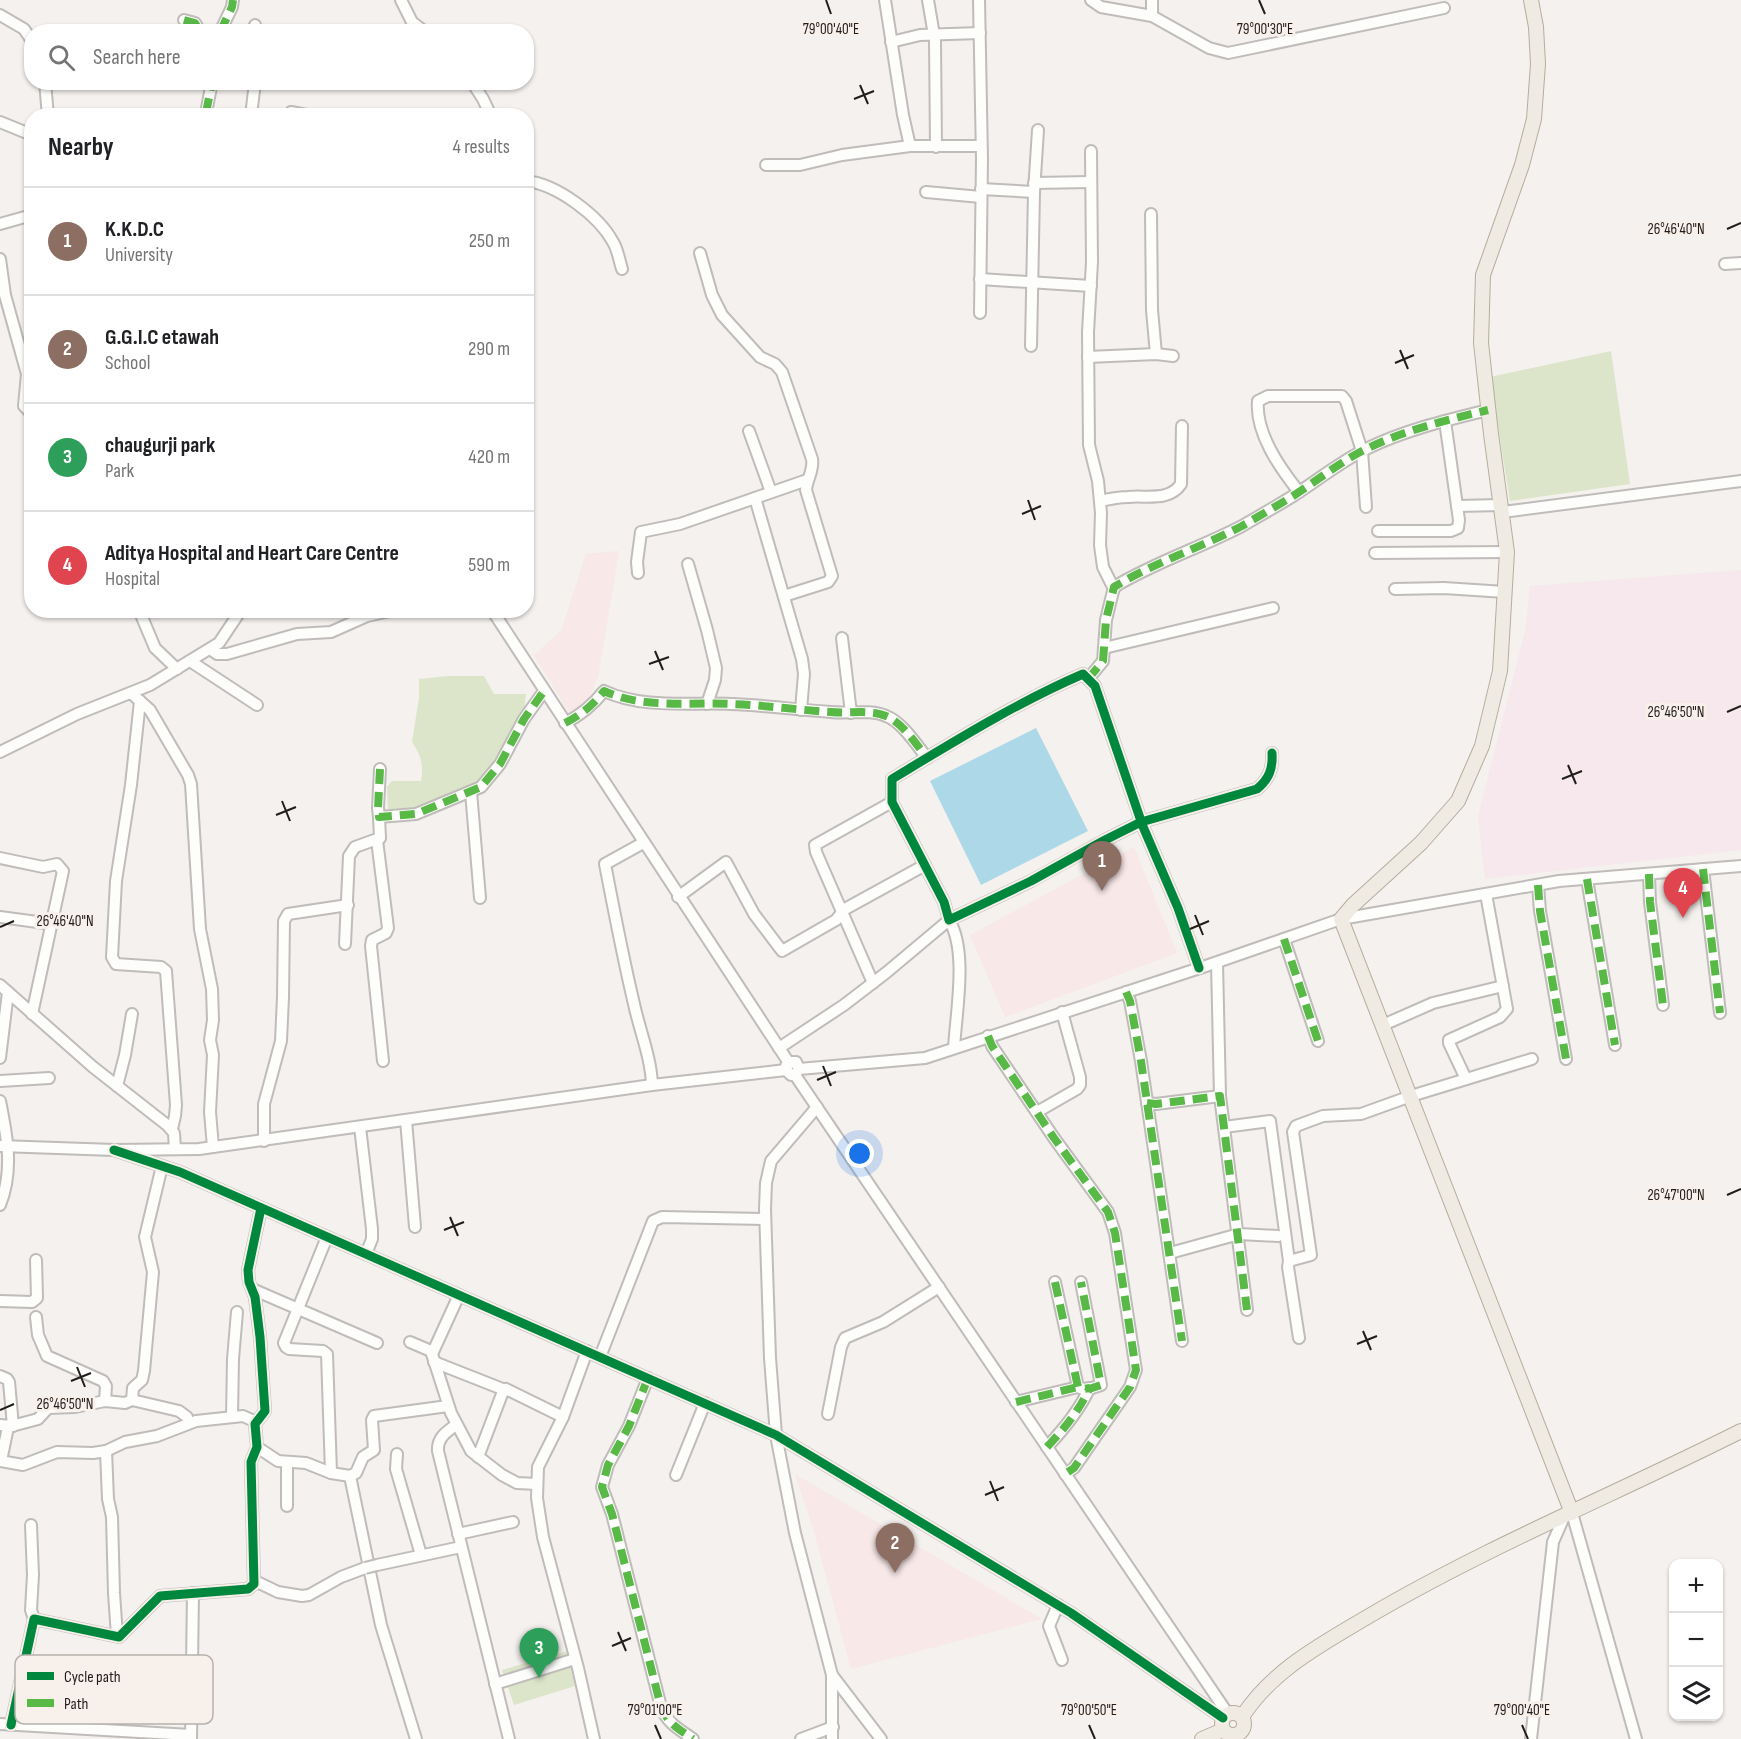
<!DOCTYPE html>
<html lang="en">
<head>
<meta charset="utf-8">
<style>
  body { margin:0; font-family:"Sofia Sans Condensed",sans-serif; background:#f6f6f6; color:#202124 }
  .controls { position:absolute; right:18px; bottom:18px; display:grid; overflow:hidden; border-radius:12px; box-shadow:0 2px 4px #0004 }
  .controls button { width:54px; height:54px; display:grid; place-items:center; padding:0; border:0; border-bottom:2px solid #e0e0e0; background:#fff; color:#202124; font:30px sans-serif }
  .you { position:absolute; left:860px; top:1154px; width:21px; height:21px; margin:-15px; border:4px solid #fff; border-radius:50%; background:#1a73e8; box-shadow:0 0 0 9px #1a73e833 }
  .badge { display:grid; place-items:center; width:39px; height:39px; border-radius:50%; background:#6a6765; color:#fff; font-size:20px; font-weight:700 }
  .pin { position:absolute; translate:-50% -50px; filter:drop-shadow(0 2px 3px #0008) }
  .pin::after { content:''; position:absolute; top:32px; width:21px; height:18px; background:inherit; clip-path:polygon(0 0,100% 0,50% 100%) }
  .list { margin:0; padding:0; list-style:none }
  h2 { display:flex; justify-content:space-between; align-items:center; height:78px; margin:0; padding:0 24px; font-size:26px }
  h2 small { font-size:20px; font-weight:400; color:#757577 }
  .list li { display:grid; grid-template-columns:39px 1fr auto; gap:18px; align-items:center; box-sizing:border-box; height:108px; padding:0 24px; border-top:2px solid #e0e0e0 }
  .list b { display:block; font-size:22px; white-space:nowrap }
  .list p { margin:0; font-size:20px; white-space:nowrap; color:#757577 }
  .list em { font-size:20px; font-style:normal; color:#757577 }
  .icon { flex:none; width:33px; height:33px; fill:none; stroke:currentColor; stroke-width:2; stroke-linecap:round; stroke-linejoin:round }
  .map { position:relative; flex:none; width:1741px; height:1739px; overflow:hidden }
  .search { position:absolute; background:#fff; box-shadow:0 2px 4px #0004; left:24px; top:24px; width:510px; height:66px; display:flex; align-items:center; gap:15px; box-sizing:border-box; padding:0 21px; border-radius:24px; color:#757577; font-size:22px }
  .panel { position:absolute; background:#fff; box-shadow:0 2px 4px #0004; left:24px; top:108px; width:510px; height:510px; border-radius:24px }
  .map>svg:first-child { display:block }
  .commercial { fill:#f6e8ec }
  .education { fill:#f8e8e8 }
  .green { fill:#dce5c9 }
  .water { fill:#add8e8 }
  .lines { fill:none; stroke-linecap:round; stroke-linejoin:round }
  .minor-casing { stroke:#bfbcba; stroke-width:14 }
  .major-casing { stroke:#b5ad9e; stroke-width:16 }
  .minor { stroke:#fdfdfc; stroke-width:10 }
  .major { stroke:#efeae2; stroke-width:14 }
  .minor-bridge-casing { stroke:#bfbcba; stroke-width:14; stroke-linecap:butt }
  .minor-bridge { stroke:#fdfdfc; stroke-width:10 }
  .quiet { stroke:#58b947; stroke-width:8; stroke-dasharray:15 8; stroke-linecap:butt }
  .cycleway-casing { stroke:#f8f0ea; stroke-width:13 }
  .cycleway { stroke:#00873e; stroke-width:9 }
  .ticks { fill:none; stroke:#201d1b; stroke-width:2 }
  .key { fill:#f8f0ea; stroke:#b7b1ac; stroke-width:1.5 }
  .key-label { font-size:16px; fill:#201d1b }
  .ticks-label { font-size:15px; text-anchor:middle; fill:#201d1b; stroke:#f8f0ea; stroke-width:6; stroke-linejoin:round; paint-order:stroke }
</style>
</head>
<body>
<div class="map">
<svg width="1741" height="1739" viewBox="0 0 1741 1739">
  <rect width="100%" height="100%" fill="#f4f1ee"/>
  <path class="commercial" d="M1741,570V850L1485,879L1478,816L1525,631L1530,586Z"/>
  <g class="education">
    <path d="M619,551L598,677L589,698L570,714L534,655L561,631L586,554Z"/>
    <path d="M1134,847L1177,953L1005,1017L970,935Z"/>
    <path d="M795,1474L1042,1619L851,1669L813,1528Z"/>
  </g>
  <g class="green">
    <path d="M1611,351L1630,484L1510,501L1490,377Z"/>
    <path d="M448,676H484L494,694H526L524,711L476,789L418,809H388L387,787L392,781H421C424,766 421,755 412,742L419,698V679Z"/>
    <path d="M567,1651L575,1686L514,1705L502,1670Z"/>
  </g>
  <path class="water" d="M1036,728L1088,831L981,885L930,781Z"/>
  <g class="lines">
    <g class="minor-casing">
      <g id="minor">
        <path d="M401,0L412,22L425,32"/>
        <path d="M885,0L903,115L910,146"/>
        <path d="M928,0L935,41L936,147"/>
        <path d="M979,0L982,159L980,313"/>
        <path d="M1091,0L1101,7L1152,16L1209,48L1228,53L1444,8"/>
        <path d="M0,15L24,29L32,41"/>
        <path d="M1152,16V0"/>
        <path d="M184,20L195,23L200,32"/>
        <path d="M220,32L232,7L233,0"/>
        <path d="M253,32L255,25"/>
        <path d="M891,42L920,35L980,33"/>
        <path d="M45,82L48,116"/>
        <path d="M472,82L483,99L491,116"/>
        <path d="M291,112L312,116"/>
        <path d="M206,113L212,82"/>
        <path d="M251,116L255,82"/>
        <path d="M0,122L32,135"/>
        <path d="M1091,151L1092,262L1088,332L1089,445L1098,481L1101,513L1100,545L1103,567L1114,589"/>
        <path d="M766,165H800L842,155L910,146H981"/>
        <path d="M526,181C557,184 599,216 613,242C618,250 619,260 622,269"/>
        <path d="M1034,183L1091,182"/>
        <path d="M981,189L1034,192"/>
        <path d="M926,192L981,197"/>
        <path d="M1151,214L1152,310L1156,354"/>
        <path d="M0,224L32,215"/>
        <path d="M700,253L712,295L722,315L760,357L775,364L782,372L812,459C814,470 807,479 806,490L832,576L828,582L784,596"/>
        <path d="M0,259L5,295L27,374L24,406L32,414"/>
        <path d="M1725,264L1741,263"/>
        <path d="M980,279L1091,286"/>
        <path d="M1031,346L1034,192L1038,130"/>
        <path d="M1088,357L1156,354L1173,356"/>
        <path d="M749,431L771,492"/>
        <path d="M1299,492C1280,468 1255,433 1258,401L1268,396H1342L1346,401L1362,451L1366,507"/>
        <path d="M755,498L802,659L804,674L801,710"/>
        <path d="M1100,501C1109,499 1119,497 1128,497C1146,495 1169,502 1181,484L1182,426"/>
        <path d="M1457,506L1501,505"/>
        <path d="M1503,512L1741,481"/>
        <path d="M1378,531H1451L1458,528L1459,520L1445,421"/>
        <path d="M1375,553L1507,552"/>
        <path d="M688,564L707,630L716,668L715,680L707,704"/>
        <path d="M638,573L637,562L641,532L680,524L807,480"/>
        <path d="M1395,589L1444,588L1505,592"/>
        <path d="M139,610L155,648L177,669"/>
        <path d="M492,610L789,1063"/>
        <path d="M842,638L851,713"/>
        <path d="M1104,648L1273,608"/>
        <path d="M210,649L217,654H227L297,634L331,632L367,616L394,610"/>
        <path d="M190,661L257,705"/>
        <path d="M1088,679L1103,661L1106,620L1114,587C1155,562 1200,548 1242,526C1259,516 1277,506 1293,496C1318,480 1340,462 1366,449C1405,430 1447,420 1488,410"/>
        <path d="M131,693L150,710L188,775L191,784L200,929L212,989L213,1020L210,1040L213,1055L210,1112L213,1147"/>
        <path d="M140,701L131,785L116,881L112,957L116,964L161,967L166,971L176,1105L175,1116L172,1129"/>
        <path d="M565,723C581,715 593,705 604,691C643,709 689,702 731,704C764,705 798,710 831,712C848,714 870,709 886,716C902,722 916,744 927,758"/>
        <path d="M0,752L77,714L150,685L219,643L241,610"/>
        <path d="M380,769L378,808L379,817L416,814L481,787L500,764L524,719L544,691"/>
        <path d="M471,792L480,898"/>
        <path d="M377,840L388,928L386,933L372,940L371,946L383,1061"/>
        <path d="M643,843L605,864C614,911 623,958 634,1004C640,1032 651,1057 652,1085"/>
        <path d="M0,858L43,867L57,864L63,871L32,1014"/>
        <path d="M1703,869L1720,1013"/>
        <path d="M1649,874L1650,902L1663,1005"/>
        <path d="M1587,879L1615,1045"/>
        <path d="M1538,885L1540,911L1566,1059"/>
        <path d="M678,897L726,862L754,914L782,951L836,920L845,909L925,865"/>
        <path d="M0,917L52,924"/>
        <path d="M1284,939L1318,1041"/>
        <path d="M345,944L349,856L355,847L380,838L379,817"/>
        <path d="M1217,963L1220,1096"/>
        <path d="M1199,968L1178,908L1141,822V821L1095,686L1083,674C1016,703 955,741 892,779V802L944,902L949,920L1031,881L1105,840L1141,822L1257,789C1269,779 1273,769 1272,753"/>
        <path d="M873,983L816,852L815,845L892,802"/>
        <path d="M0,985L93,1067L167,1125L174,1133L175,1149"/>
        <path d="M1126,992L1130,1001L1141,1061L1182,1341"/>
        <path d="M1383,1025L1433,1003L1503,986"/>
        <path d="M988,1036L992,1046L1054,1138L1108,1212L1115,1233L1136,1370L1130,1387L1074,1468L1065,1474"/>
        <path d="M779,1048L844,1005L887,972L949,920C968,951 956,1012 954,1048"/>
        <path d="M0,1058L8,992"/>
        <path d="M799,1069L796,1062H792L786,1066V1070L791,1075H795L799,1069L925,1058L1203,967L1341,919L1559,881L1741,866"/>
        <path d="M795,1075L1228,1714"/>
        <path d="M1466,1079L1449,1043V1040L1500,1017L1507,1009L1486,894"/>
        <path d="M0,1081L49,1078"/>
        <path d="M117,1086L125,1055L132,1014"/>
        <path d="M0,1101C7,1136 14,1170 0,1205"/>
        <path d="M1147,1103L1156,1104L1220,1096L1247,1310"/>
        <path d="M817,1107L771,1161L766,1183L765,1209L770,1358L776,1435L795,1533L832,1675V1739"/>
        <path d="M1037,1112L1077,1089L1080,1085V1077L1062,1012"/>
        <path d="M406,1120L415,1227"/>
        <path d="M360,1127L372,1229V1239L366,1254"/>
        <path d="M1224,1127L1270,1121L1289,1261"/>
        <path d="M264,1141V1104L281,1041L283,997L284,921L288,914L348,905"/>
        <path d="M0,1146L114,1150L199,1149L652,1085L786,1070"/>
        <path d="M114,1150L180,1172L776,1435L1071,1613L1223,1718"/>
        <path d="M327,1237L284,1343L286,1347L289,1349L323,1351L327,1354L331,1473"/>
        <path d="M1170,1253L1239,1234L1278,1236"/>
        <path d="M1055,1282L1078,1387L1083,1389L1090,1388"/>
        <path d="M252,1289L377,1343"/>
        <path d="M459,1295L432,1354L451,1413L471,1451L502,1475L517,1483L537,1484"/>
        <path d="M0,1301L32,1302L37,1298L36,1260"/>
        <path d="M36,1317L38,1335L47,1356L103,1381L106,1386L105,1401"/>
        <path d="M1299,1338L1288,1267L1289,1261L1311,1255L1293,1132L1296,1126L1323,1116L1361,1114L1411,1096L1532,1059"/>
        <path d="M410,1342L431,1351L432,1354"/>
        <path d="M587,1351L563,1417L538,1467L537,1498L543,1537L578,1668L594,1739"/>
        <path d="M600,1357L653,1221L662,1217L765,1219"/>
        <path d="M434,1362L505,1390"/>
        <path d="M0,1376L7,1379L9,1382L13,1426L0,1425"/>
        <path d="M648,1378L629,1426L608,1465L602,1487L612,1514L661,1707C668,1724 679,1729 693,1739"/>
        <path d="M132,1400L179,1411L187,1417"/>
        <path d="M1016,1402L1078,1387"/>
        <path d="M828,1414L841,1347L845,1338L883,1322L939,1287"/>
        <path d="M232,1417L233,1359L237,1312"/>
        <path d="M456,1425C446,1432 437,1438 438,1451L509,1739"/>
        <path d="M257,1447L278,1461L306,1463L331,1473L350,1476L356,1473L363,1457L374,1450L372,1420L374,1416L448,1406"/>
        <path d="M1047,1447C1064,1429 1079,1411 1089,1389L1101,1385L1081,1282"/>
        <path d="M106,1451L108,1499L112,1517L114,1593L117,1636"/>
        <path d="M397,1454L396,1469L421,1555"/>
        <path d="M478,1457L502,1394L506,1389L563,1417"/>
        <path d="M0,1461L23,1465L57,1452L93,1453L106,1451L125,1442L157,1436L196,1421L243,1416L256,1422"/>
        <path d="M1,1461L8,1427L38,1419L48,1408L75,1407L105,1401L125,1403L132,1400L133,1388L142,1380L144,1371L153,1272L145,1237L162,1166"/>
        <path d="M287,1463V1506"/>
        <path d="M676,1475L705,1403"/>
        <path d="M350,1476L381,1625L416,1739"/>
        <path d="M1572,1513L1636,1739"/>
        <path d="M31,1525L33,1575L31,1610L34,1619"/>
        <path d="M458,1534L513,1522"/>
        <path d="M377,1565L461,1547"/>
        <path d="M255,1581L278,1592L302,1596L309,1595L341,1577L365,1568"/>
        <path d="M1058,1605L1049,1626L1062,1660"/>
        <path d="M832,1675L881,1739"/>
        <path d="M495,1684L575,1659"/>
        <path d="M0,1724L191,1735"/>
        <path d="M11,1725L34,1619L119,1637L160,1596L248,1589L254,1584L251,1462L257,1447L255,1424L265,1411L260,1337L255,1297L249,1282L248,1270L261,1208"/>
        <path d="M191,1739L193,1593"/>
        <path d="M801,1739L833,1727"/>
        <path d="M1531,1739L1553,1542L1564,1517"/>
      </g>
    </g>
    <g class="major-casing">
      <g id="major">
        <path d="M1531,0L1536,27L1538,64L1534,119L1522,165L1483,275L1481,343L1491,434L1507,552L1500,671L1482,746L1458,801L1421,843L1353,905L1341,919L1572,1513"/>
        <circle cx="1233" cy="1724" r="11"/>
        <path d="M1242,1717C1272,1670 1322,1644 1369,1616C1488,1546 1618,1493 1741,1431"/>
        <path d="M1202,1739L1223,1730"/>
      </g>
    </g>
    <use href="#minor" class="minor"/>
    <use href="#major" class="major"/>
    <g class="minor-bridge-casing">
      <path id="minor-bridge" d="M365,1568L377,1565"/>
    </g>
    <use href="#minor-bridge" class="minor-bridge"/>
    <g class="quiet">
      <path d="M184,20L195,23L200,32"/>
      <path d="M220,32L232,7L233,0"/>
      <path d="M206,113L212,82"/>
      <path d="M1088,679L1103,661L1106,620L1114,587C1155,562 1200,548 1242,526C1259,516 1277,506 1293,496C1318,480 1340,462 1366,449C1405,430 1447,420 1488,410"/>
      <path d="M565,723C581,715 593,705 604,691C643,709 689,702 731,704C764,705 798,710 831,712C848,714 870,709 886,716C902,722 916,744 927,758"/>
      <path d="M380,769L378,808L379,817L416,814L481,787L500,764L524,719L544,691"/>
      <path d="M1703,869L1720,1013"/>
      <path d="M1649,874L1650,902L1663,1005"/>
      <path d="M1587,879L1615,1045"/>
      <path d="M1538,885L1540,911L1566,1059"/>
      <path d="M1284,939L1318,1041"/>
      <path d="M1126,992L1130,1001L1141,1061L1182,1341"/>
      <path d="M988,1036L992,1046L1054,1138L1108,1212L1115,1233L1136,1370L1130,1387L1074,1468L1065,1474"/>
      <path d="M1147,1103L1156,1104L1220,1096L1247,1310"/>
      <path d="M1055,1282L1078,1387L1083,1389L1090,1388"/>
      <path d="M648,1378L629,1426L608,1465L602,1487L612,1514L661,1707C668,1724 679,1729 693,1739"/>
      <path d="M1016,1402L1078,1387"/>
      <path d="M1047,1447C1064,1429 1079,1411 1089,1389L1101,1385L1081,1282"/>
    </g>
    <g class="cycleway-casing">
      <g id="cycleway">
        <path d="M1199,968L1178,908L1141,822V821L1095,686L1083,674C1016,703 955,741 892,779V802L944,902L949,920L1031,881L1105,840L1141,822L1257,789C1269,779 1273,769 1272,753"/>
        <path d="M114,1150L180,1172L776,1435L1071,1613L1223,1718"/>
        <path d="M11,1725L34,1619L119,1637L160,1596L248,1589L254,1584L251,1462L257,1447L255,1424L265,1411L260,1337L255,1297L249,1282L248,1270L261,1208"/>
      </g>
    </g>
    <use href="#cycleway" class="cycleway"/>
  </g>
  <path class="ticks" d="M826,0L831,14M1259,0L1265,14M860,85L868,104M854,99L874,91M1727,229L1741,223M1400,350L1408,369M1395,363L1414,355M1028,500L1035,520M1022,514L1041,506M655,651L663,670M649,664L669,657M1727,712L1741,706M1568,765L1576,784M1562,779L1582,771M282,801L290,821M276,815L296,807M1195,915L1203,935M0,927L14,921M1190,929L1209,921M823,1066L831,1086M817,1080L836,1072M1727,1195L1741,1189M450,1217L458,1236M444,1230L464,1222M1363,1331L1371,1350M1357,1344L1377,1336M77,1367L85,1387M71,1381L91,1373M0,1410L14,1404M990,1481L998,1501M985,1495L1004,1487M618,1632L626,1651M612,1646L631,1638M655,1725L661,1739M1089,1725L1095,1739M1522,1725L1528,1739"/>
  <rect x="15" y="1655" width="198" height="69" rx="9" class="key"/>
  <rect x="27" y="1672" width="27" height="8" fill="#00873e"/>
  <rect x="27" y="1699" width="27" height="8" fill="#58b947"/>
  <g class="key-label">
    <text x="64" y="1682">Cycle path</text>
    <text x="64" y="1709">Path</text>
  </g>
  <g class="ticks-label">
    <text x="831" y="34">79°00'40"E</text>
    <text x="1265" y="34">79°00'30"E</text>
    <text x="1676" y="234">26°46'40"N</text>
    <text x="1676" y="717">26°46'50"N</text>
    <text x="65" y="926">26°46'40"N</text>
    <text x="1676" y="1200">26°47'00"N</text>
    <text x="65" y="1409">26°46'50"N</text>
    <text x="655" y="1715">79°01'00"E</text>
    <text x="1089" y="1715">79°00'50"E</text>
    <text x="1522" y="1715">79°00'40"E</text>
  </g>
</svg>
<div class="controls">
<button>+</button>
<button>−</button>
<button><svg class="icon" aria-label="layers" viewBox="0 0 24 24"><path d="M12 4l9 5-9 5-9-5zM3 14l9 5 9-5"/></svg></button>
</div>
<div class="you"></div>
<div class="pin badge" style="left:1102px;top:891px;background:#8d6e63">1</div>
<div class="pin badge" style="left:895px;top:1573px;background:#8d6e63">2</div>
<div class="pin badge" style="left:539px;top:1678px;background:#2e9e5b">3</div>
<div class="pin badge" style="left:1683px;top:918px;background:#e0444e">4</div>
<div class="search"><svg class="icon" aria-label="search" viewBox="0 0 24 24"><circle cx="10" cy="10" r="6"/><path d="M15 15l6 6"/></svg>Search here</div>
<section class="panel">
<h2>Nearby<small>4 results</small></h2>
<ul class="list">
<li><span class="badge" style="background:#8d6e63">1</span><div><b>K.K.D.C</b><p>University</p></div><em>250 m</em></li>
<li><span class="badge" style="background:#8d6e63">2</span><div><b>G.G.I.C etawah</b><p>School</p></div><em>290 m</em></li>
<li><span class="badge" style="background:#2e9e5b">3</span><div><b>chaugurji park</b><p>Park</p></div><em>420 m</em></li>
<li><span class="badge" style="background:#e0444e">4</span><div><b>Aditya Hospital and Heart Care Centre</b><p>Hospital</p></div><em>590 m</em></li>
</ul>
</section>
</div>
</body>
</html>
